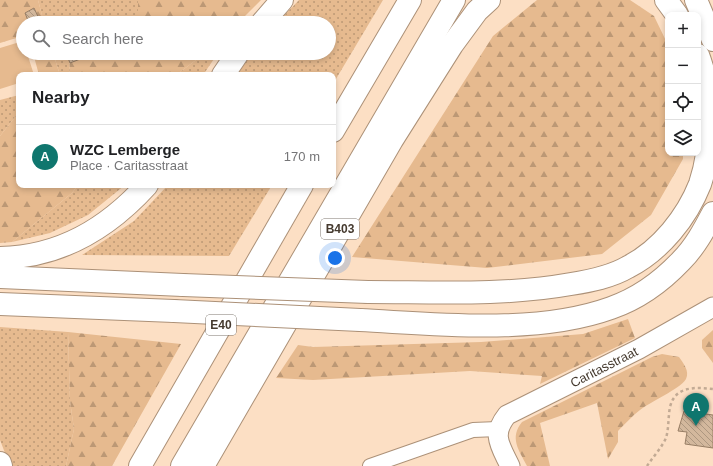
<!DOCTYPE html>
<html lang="en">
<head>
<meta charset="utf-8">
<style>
  body { margin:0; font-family:Arial,sans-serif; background:#f2f2f2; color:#202124 }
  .controls { position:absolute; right:12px; top:12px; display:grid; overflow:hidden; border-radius:8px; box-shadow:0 2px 6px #0003 }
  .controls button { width:36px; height:36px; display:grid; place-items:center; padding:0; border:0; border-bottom:1px solid #e0e0e0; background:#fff; color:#202124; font:20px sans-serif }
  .you { position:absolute; left:335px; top:258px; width:14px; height:14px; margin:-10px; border:3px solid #fff; border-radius:50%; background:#1a73e8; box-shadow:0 0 0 6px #1a73e833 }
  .badge { display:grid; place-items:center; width:26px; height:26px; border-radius:50%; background:#0f766e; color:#fff; font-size:13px; font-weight:700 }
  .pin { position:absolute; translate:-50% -33px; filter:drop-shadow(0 1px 2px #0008) }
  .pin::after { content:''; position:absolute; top:21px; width:14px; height:12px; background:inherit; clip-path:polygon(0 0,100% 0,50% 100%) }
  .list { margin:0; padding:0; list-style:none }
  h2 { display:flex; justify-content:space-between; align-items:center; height:52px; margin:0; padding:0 16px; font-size:17px }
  h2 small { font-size:13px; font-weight:400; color:#757577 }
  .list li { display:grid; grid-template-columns:26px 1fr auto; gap:12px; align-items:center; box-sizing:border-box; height:64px; padding:0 16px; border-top:1px solid #e0e0e0 }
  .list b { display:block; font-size:15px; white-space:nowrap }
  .list p { margin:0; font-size:13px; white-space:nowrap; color:#757577 }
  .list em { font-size:13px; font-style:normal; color:#757577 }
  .icon { flex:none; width:22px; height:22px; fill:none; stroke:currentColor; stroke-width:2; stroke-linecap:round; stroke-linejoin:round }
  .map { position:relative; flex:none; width:713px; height:466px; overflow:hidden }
  .search { position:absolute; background:#fff; box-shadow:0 2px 6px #0003; left:16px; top:16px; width:320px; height:44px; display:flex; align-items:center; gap:10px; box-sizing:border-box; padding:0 14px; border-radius:22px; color:#757577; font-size:15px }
  .panel { position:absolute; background:#fff; box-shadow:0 2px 6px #0003; left:16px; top:72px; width:320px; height:116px; border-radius:8px }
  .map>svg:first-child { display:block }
  .grass { fill:url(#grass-dots) }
  .forest { fill:url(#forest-firs) }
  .garden { fill:#e6ba8f }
  .building { fill:url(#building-back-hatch); stroke:#987e65 }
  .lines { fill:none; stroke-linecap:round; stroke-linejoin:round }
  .street-casing { stroke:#ac9178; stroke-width:16 }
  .secondary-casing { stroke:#ac9178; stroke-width:21 }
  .highway-casing { stroke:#ac9178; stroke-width:24 }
  .path { stroke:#c2aa94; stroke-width:2.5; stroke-dasharray:3 3; stroke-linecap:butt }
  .street { stroke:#fff; stroke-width:14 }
  .secondary { stroke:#fff; stroke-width:19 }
  .highway { stroke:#fff; stroke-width:22 }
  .highway-bridge-casing { stroke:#ac9178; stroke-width:24; stroke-linecap:butt }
  .highway-bridge { stroke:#fff; stroke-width:22 }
  .labels { text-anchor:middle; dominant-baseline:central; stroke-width:3.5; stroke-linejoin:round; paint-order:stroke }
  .shield { fill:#fff; stroke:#7d756d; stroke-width:1 }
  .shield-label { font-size:12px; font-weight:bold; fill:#453a2f }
  .street-label { font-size:13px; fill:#453a2f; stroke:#fff }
</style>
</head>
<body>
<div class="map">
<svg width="713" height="466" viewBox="0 0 713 466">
  <defs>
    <pattern id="grass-dots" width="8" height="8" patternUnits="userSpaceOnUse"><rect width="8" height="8" fill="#e6ba8f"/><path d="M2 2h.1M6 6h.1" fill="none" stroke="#bc9875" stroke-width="1.8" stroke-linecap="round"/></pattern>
    <pattern id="forest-firs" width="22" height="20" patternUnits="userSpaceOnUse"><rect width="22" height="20" fill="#e6ba8f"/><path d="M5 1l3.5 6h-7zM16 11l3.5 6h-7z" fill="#bc9875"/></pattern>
    <pattern id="building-back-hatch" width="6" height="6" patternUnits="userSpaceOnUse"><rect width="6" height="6" fill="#d3b89d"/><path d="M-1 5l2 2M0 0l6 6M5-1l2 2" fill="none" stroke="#ad9780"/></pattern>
  </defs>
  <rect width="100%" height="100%" fill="#fcdfc4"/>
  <g class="grass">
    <path d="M38,0H138V17L121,23H44Z"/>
    <path d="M299,0H383L333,84V75H237L252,53H329V23H277Z"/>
    <path d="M53,53H69L70,75H60Z"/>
    <path d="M209,53H218L203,75H176L200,57Z"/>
    <path d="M19,95V112L0,136V100Z"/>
    <path d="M78,185H125L88,215L50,233L12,242L72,193Z"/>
    <path d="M168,185H272L229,256L82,255L134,221Z"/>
    <path d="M0,327L68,332L70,401L74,429L66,466H10L0,440Z"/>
  </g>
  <g class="forest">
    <path d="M0,0H38L44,23H23V36L0,43Z"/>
    <path d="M138,0H261L238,23H121L138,17Z"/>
    <path d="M537,0H630L654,16L668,45V153H683V159L651,215L602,254L487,268L352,257L493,36Z"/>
    <path d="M33,53H53L60,75H39Z"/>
    <path d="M69,53H209L200,57L176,75H70Z"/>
    <path d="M19,112V185H78L72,193L12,242L0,243V136Z"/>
    <path d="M628,319L635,338L540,384L542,376L470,371L313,380L276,378L298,345L313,347L481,342L583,334Z"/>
    <path d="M713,330V363L702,348V340Z"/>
    <path d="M68,332L181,344L112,466H66L74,429L70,401Z"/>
    <path d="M662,354L679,357C683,363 690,371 686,379C680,389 650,402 640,410C632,416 625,424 618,431V442L608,459L597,403L540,423L550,466H527C519,450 509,438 522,422L652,357Z"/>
  </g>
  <path class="garden" d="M23,41V53H27L34,75H19V83L0,89V48Z"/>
  <g class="building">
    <path d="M34,8L41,23H29L25,13Z"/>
    <path d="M43,53H55L56,55L46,59Z"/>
    <path d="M66,53H92L93,54L70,63Z"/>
    <path d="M684,411L713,415V448L685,444L687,432L678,431Z"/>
  </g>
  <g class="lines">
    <g class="street-casing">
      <path id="street" d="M370,466L473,430L498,429"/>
    </g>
    <g class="secondary-casing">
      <path id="secondary" d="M510,466C500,445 491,435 507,415L639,349L713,307"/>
    </g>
    <g class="highway-casing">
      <g id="highway">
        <path d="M666,0L677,15"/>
        <path d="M696,0L713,40"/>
        <path d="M262,23L282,0"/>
        <path d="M223,75L238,53"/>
        <path d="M333,131L410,0"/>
        <path d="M0,258C60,257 107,229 147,185"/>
        <path d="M0,277L183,285"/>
        <path d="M368,292C435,292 504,296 571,284C590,281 611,277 628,267C661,250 687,217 700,184C713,144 713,95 698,55"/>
        <path d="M0,304L174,311"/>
        <path d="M360,320C438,324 536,335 611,308C637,299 662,281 681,261C695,247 704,230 713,213"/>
        <path d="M0,463L1,466"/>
        <path d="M140,466L302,185"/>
        <path d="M182,466L454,0"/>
        <path d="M203,466L392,140L452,45L477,11L489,0"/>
      </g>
    </g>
    <path class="path" d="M647,466C653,457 662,447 666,438C669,428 668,417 670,407C675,386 695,387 713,389"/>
    <use href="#street" class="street"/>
    <use href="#secondary" class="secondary"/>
    <use href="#highway" class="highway"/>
    <g class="highway-bridge-casing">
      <g id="highway-bridge">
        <path d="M183,285L368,292"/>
        <path d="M174,311L360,320"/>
      </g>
    </g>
    <use href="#highway-bridge" class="highway-bridge"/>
  </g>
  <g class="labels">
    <g class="shield">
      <rect x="321" y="219" width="38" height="20" rx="3"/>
      <rect x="206" y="315" width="30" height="20" rx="3"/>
    </g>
    <g class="shield-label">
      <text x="340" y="229">B403</text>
      <text x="221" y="325">E40</text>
    </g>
    <g class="street-label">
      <text transform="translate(604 367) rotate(-27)">Caritasstraat</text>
    </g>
  </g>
</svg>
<div class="controls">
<button>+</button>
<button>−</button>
<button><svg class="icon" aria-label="locate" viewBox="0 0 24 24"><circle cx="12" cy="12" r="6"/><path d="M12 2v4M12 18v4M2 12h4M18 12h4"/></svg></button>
<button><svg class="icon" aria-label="layers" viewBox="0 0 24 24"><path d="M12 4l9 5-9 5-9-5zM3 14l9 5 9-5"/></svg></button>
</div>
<div class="you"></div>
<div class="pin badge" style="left:696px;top:426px">A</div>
<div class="search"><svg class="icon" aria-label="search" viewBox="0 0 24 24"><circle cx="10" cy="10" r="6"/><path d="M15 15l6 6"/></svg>Search here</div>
<section class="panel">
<h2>Nearby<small></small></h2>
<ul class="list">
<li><span class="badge">A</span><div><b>WZC Lemberge</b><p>Place · Caritasstraat</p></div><em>170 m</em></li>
</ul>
</section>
</div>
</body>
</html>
